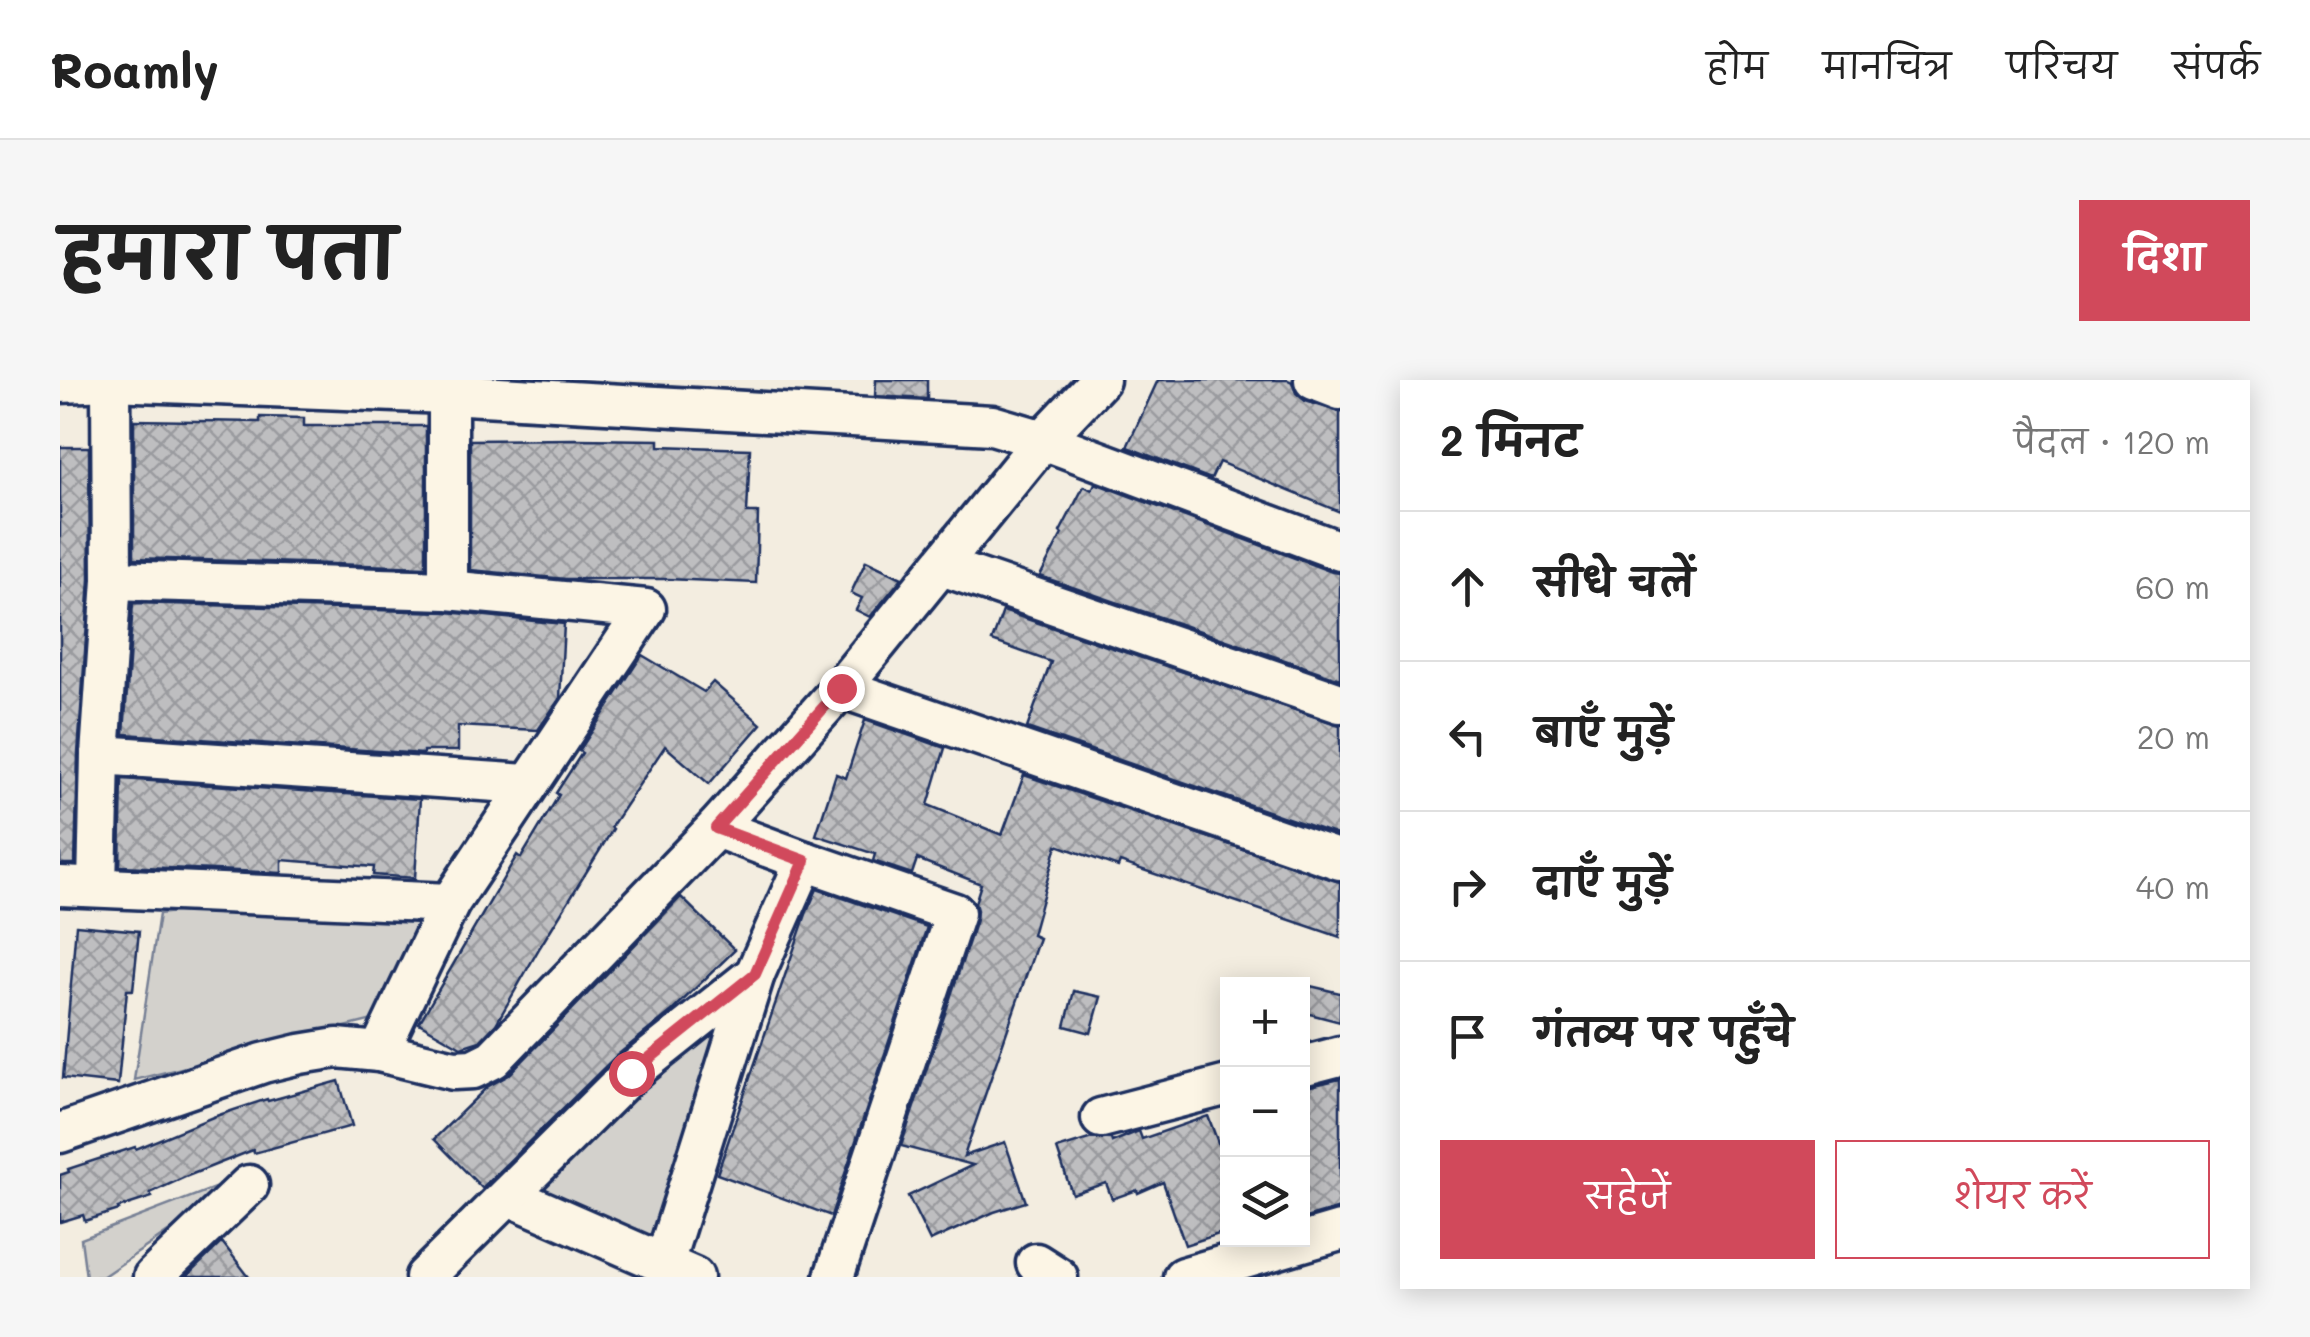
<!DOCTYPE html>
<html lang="hi">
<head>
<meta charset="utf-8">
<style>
  body { margin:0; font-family:Mali,"Playpen Sans Deva",sans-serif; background:#f6f6f6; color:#222 }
  .controls { position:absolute; right:30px; bottom:30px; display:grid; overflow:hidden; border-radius:0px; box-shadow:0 5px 25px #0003 }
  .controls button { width:90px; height:90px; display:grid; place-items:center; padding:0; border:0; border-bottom:2px solid #e0e0e0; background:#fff; color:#222; font:50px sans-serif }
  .stop { position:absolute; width:30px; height:30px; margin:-22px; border:8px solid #d1495b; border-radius:50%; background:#fff }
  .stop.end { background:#d1495b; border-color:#fff; box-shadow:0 2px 10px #0008 }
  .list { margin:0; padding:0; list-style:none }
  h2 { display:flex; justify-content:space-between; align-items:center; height:130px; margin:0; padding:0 40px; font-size:42px }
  h2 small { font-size:32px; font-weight:400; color:#767676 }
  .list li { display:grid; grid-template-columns:65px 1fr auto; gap:30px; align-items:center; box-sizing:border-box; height:150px; padding:0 40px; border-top:2px solid #e0e0e0 }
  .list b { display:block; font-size:38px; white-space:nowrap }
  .list em { font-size:32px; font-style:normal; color:#767676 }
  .actions { display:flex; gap:20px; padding:30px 40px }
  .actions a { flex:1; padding:22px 0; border:2px solid #d1495b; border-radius:0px; text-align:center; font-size:35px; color:#d1495b }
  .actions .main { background:#d1495b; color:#fff }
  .icon { flex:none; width:55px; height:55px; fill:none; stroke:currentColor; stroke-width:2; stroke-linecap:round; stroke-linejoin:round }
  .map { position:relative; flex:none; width:1280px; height:897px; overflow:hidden; border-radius:0px }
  header { display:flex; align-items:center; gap:60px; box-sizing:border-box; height:140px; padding:0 50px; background:#fff; border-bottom:2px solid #e0e0e0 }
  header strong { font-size:48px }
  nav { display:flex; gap:55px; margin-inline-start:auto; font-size:35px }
  .intro { display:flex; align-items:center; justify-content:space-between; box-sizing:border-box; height:240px; padding:0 60px }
  h1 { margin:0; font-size:70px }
  .button { padding:25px 45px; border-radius:0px; background:#d1495b; color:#fff; font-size:35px; font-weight:700 }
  main { display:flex; gap:60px; padding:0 60px }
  aside { flex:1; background:#fff; border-radius:0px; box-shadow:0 5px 25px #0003 }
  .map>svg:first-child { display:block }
  .park { fill:#d3d1cc; stroke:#778095; stroke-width:2.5 }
  .building { fill:url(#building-cross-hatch); stroke:#1b2f5e; stroke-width:2.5 }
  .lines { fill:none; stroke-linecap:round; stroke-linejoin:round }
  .minor-casing { stroke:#1b2f5e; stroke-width:45 }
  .minor { stroke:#fcf5e5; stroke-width:38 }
  .route { stroke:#d1495b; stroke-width:12 }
</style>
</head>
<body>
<header>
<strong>Roamly</strong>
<nav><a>होम</a><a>मानचित्र</a><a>परिचय</a><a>संपर्क</a></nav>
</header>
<div class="intro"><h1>हमारा पता</h1><a class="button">दिशा</a></div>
<main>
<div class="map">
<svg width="1280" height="897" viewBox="0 0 1280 897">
  <defs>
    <pattern id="building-cross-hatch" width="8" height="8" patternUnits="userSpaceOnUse" patternTransform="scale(2.5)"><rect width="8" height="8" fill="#bebec0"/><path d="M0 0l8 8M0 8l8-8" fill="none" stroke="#9a9b9f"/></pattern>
  </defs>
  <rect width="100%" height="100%" fill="#f3ede0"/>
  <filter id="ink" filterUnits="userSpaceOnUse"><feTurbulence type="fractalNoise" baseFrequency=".01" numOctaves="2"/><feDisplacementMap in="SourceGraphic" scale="20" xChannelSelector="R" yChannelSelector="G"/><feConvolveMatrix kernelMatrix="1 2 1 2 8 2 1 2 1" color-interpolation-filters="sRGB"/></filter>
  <g filter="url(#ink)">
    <g class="park">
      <path d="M162,526L367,537L321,638L74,700L99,534Z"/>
      <path d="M685,609L598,863L473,810Z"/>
      <path d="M154,808L158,818L42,897H26L21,859Z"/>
    </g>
    <g class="building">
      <path d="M816,0H867V19L815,16Z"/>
      <path d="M1098,0H1228L1232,2L1236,13L1245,21L1280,32V132L1159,82L1151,99L1067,67Z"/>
      <path d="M200,37L244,38V46H366V187L74,178V40L200,42Z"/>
      <path d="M515,59L599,60V66L690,69L687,133H698L696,203L607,199H506L410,190V60Z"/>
      <path d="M0,67H29L30,199L18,374L15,484H0Z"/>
      <path d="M1035,103L1272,192L1280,193V299L980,196L1002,154L1000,152L1024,106L1032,110Z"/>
      <path d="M806,181L842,198L810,237L796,230L802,218L791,213Z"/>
      <path d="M73,223L387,232L504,244L500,318L478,350L398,346V371H363V374L64,354Z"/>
      <path d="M943,231L1280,345V456L967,348L991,282L932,261Z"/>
      <path d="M582,275L644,312L653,302L701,344L649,404L605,366L551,447L553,449L480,567L436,644L420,661L401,667L359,643L457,475L461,478L499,415L496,413L522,373L519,371Z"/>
      <path d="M805,340L885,368L868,425L942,455L964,395L1280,502V557L1060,482L1058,487L997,465L972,555L979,558L904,776L945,762L966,822L934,832L870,861L848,816L913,785L841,766L916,540L917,530L915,523L921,504L857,479L852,494L813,481L815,474L756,455L776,394L786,398Z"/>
      <path d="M62,399L360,419L355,498L313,495L314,487L222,480V493L60,486Z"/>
      <path d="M757,509L867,547L771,836L657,794L746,534Z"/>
      <path d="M621,517L675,570L612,631L555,677L422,808L374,759L427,707L449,695Z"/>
      <path d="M16,545L79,551L73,610H67L58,704L3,698Z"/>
      <path d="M1242,604L1280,613V642L1242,632Z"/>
      <path d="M1014,611L1041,617L1031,653L1005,646Z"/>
      <path d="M1280,699V828L1242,839V708Z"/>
      <path d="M279,701L292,746L194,773L193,770L125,797L90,813L92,817L58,828L59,830L25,841L23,835L0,842V795L9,792L8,789L75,767L76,769L153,737L207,719L208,721Z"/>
      <path d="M1148,736L1168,789V851L1125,865L1103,802L1078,813L1077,810L1052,819L1046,803L1012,814L997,769L1032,758L1051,759L1052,762L1079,751L1082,759Z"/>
      <path d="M162,862L189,897H126Z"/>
    </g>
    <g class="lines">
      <g class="minor-casing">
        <g id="minor">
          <path d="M388,0V210"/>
          <path d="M1254,0L1280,10"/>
          <path d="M0,3L51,1L387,14L932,45L983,60L1280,171"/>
          <path d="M882,186L1280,323"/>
          <path d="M52,200L388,210L586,229L390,523L319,672"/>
          <path d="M781,308L1280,480"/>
          <path d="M40,375L467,404"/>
          <path d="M656,448L745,481L895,533L774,897"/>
          <path d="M0,506L390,523"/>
          <path d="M37,506L40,375L52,200L51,1"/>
          <path d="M1242,686L1280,676"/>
          <path d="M1041,738L1168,705"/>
          <path d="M0,753L203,683L240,674L277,668L319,672L394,690L413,689L433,679L656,448L781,308L983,60L1040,0"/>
          <path d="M449,816L634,897"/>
          <path d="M604,883L695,594"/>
          <path d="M976,883L998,897"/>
          <path d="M93,897L189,805"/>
          <path d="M365,897L571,693L695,594L745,481"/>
          <path d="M1123,897L1280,851"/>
        </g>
      </g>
      <use href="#minor" class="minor"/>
    </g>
  </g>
  <g class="lines" filter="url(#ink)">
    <path class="route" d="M571,693L695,594L745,481L656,448L781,308"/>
  </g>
</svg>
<div class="controls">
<button>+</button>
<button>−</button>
<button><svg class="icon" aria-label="layers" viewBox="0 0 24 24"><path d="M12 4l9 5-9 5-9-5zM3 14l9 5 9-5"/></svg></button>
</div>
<div class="stop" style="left:571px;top:693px"></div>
<div class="stop end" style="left:781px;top:308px"></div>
</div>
<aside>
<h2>2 मिनट<small>पैदल · 120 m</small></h2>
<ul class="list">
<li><svg class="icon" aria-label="ahead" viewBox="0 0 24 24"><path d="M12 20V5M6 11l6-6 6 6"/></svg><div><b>सीधे चलें</b></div><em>60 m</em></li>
<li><svg class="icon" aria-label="left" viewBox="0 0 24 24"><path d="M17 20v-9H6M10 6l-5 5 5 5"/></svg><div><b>बाएँ मुड़ें</b></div><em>20 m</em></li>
<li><svg class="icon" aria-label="right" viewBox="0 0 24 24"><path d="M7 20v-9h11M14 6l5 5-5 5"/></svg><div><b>दाएँ मुड़ें</b></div><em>40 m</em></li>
<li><svg class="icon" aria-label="arrive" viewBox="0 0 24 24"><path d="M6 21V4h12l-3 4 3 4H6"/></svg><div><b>गंतव्य पर पहुँचे</b></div></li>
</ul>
<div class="actions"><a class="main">सहेजें</a><a>शेयर करें</a></div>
</aside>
</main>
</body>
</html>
